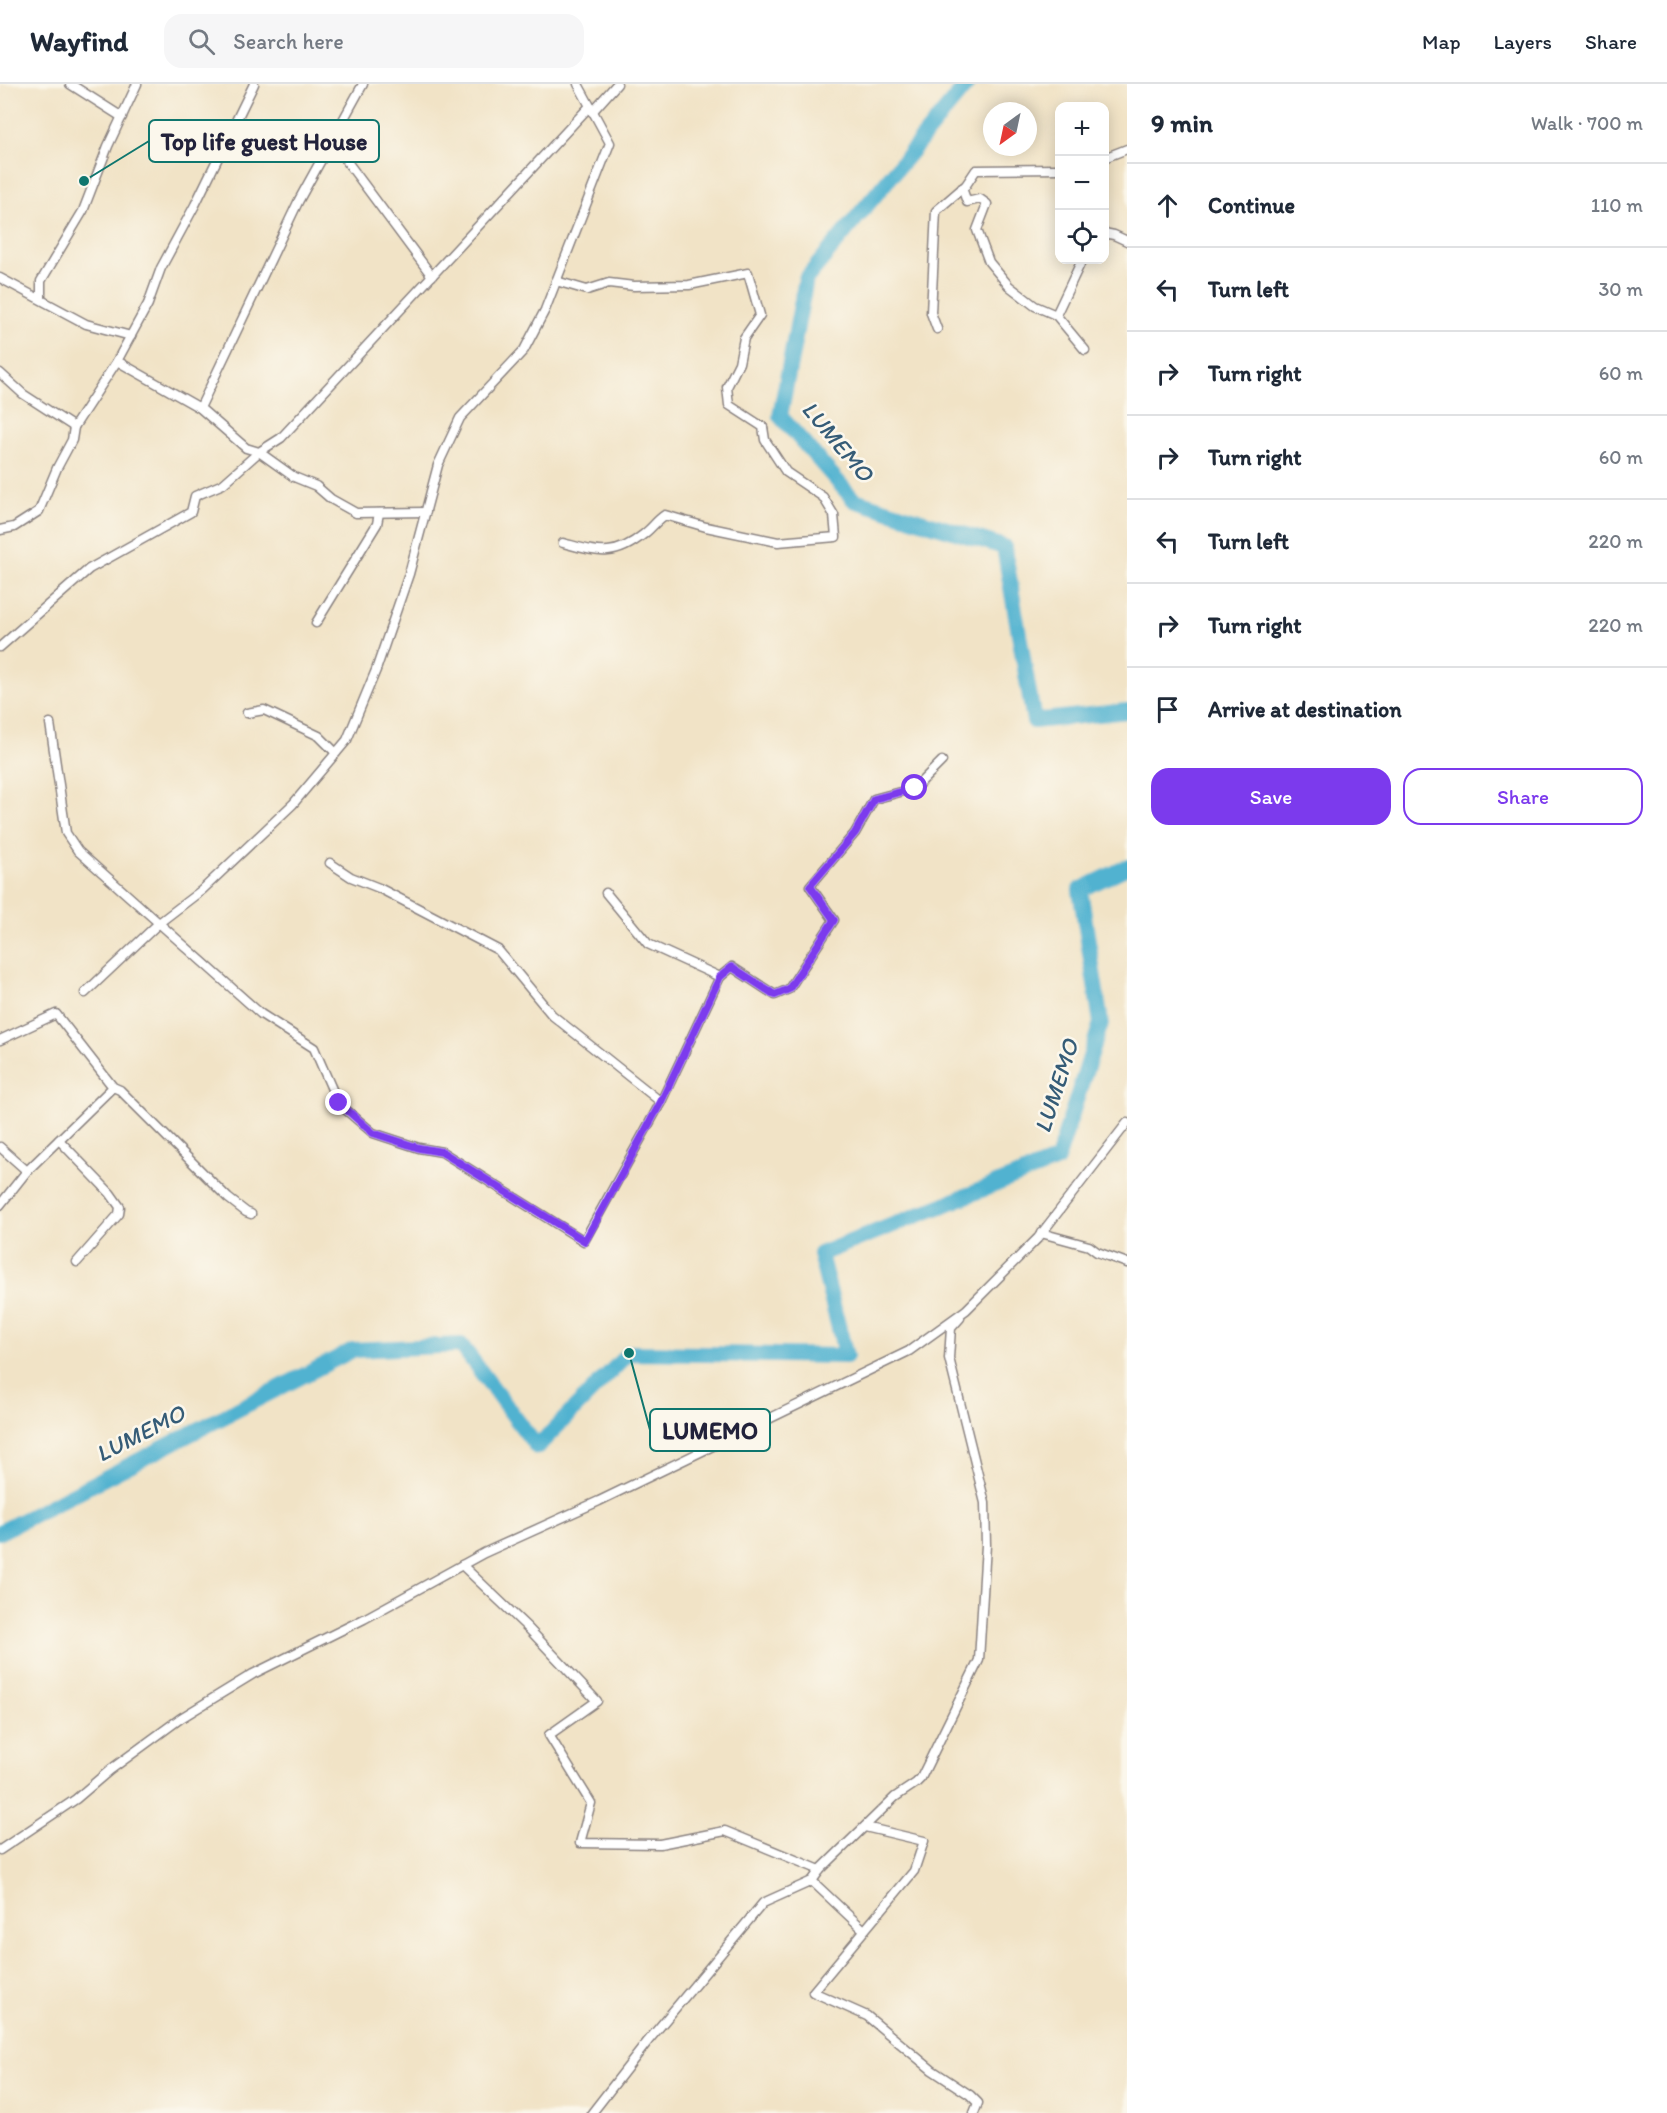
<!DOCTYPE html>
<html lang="en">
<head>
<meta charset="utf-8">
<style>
  body { margin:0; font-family:Itim,sans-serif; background:#f6f6f7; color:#1f2937 }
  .controls { position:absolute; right:18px; top:18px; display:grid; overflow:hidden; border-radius:12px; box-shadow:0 3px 15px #0003 }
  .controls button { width:54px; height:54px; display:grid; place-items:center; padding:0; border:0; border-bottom:2px solid #e0e1e3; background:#fff; color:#1f2937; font:30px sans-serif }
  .compass { position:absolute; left:983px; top:18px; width:54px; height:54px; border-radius:50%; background:#fff; box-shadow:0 3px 15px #0003; rotate:213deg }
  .stop { position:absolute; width:18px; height:18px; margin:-14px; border:4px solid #7c3aed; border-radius:50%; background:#fff }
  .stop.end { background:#7c3aed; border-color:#fff; box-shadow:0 2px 6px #0008 }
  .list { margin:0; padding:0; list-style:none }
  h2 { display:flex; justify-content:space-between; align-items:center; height:78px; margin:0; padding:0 24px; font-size:26px }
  h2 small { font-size:20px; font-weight:400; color:#747a83 }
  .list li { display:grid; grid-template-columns:39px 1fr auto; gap:18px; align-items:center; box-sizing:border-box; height:84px; padding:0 24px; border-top:2px solid #e0e1e3 }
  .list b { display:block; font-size:22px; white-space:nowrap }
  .list em { font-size:20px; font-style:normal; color:#747a83 }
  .actions { display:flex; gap:12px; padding:18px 24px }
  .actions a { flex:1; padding:14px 0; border:2px solid #7c3aed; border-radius:18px; text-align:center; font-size:21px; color:#7c3aed }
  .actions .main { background:#7c3aed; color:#fff }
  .icon { flex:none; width:33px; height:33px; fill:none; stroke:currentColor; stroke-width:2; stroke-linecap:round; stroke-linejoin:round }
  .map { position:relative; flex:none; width:1127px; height:2029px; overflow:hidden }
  header { display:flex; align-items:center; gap:36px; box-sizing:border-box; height:84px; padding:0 30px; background:#fff; border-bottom:2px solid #e0e1e3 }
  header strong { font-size:28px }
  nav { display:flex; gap:33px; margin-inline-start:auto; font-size:21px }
  .search { width:420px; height:54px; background:#f6f6f7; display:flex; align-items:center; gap:15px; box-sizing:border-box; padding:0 21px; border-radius:18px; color:#747a83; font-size:22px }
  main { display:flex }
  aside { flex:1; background:#fff }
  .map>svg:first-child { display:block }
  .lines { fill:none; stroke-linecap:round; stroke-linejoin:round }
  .river { stroke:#51b2d0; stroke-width:16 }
  .minor-casing { stroke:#8a8280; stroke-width:11 }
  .minor { stroke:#fff; stroke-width:8 }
  .route { stroke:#7c3aed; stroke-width:8 }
  .labels { text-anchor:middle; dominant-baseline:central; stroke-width:5; stroke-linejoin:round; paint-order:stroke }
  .water-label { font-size:24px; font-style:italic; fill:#355c77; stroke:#fbf7ec }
  .leader { fill:none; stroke:#0f766e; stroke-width:2 }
  .callout-dot { fill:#0f766e; stroke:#fbf7ec; stroke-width:2 }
  .callout { fill:#fbf7ec; stroke:#0f766e; stroke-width:2 }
  .callout-label { font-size:24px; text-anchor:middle; font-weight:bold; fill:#22223b }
</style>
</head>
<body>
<header>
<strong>Wayfind</strong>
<div class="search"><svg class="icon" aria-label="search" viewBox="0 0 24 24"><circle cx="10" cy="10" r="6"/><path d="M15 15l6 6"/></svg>Search here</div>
<nav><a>Map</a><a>Layers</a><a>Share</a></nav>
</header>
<main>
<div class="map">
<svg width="1127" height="2029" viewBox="0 0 1127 2029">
  <rect width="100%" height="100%" fill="#fbf7ec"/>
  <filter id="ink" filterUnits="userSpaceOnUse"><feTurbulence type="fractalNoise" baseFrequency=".0167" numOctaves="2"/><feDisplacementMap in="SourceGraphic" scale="12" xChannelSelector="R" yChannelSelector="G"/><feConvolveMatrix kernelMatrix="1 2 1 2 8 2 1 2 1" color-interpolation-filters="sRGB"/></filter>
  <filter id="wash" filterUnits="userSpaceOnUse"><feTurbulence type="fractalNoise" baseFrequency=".008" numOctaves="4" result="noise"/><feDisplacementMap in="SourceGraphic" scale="24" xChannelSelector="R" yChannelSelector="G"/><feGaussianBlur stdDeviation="1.35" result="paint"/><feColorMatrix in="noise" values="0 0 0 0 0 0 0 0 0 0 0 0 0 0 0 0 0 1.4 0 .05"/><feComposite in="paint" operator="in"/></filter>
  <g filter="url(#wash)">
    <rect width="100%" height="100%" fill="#f1e3c6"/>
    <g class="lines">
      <g class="river">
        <path d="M967,0L806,195L780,332L854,416L1004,463L1034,637L1127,627"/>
        <path d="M0,1448L353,1266L461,1261L537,1363L629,1269L846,1272L820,1170L1057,1076L1101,939L1080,806L1127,783"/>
      </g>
    </g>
  </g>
  <g filter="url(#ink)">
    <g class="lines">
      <g class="minor-casing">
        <g id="minor">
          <path d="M70,0L122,33"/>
          <path d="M592,28L617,0"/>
          <path d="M331,56L432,192"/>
          <path d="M1104,74L1127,65"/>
          <path d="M962,104L967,118L980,115L987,120L977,146L989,178L1009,202L1035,222L1056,231L1085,266"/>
          <path d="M1104,149L1114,151L1127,157"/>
          <path d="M0,194L86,240L131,252"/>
          <path d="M556,197L587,206L609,199L634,202L689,201L748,189L760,231L744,254L739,279L727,303L729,321L763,343L765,356L786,388L823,413L834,431L836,453L778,458L706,443L665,431C657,436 652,444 644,450C613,475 598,468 563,459"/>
          <path d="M41,214V197L83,127L108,62L137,0"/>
          <path d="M1056,231L1082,176"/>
          <path d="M937,245L931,229L936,127L966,101L976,86L1060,85"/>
          <path d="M117,277L200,324L246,364L259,368L281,354L589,23"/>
          <path d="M0,289L23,310L74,343L117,277L148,220L161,184L195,121L254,0"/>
          <path d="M200,324L299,116L363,0"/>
          <path d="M0,446L14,443L39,427L57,384L72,356L74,343"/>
          <path d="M316,539L377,440L379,429"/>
          <path d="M0,563L89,485L191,428L195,412L223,400L259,368L294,393L316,402L331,415L356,429L426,428"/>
          <path d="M247,629L264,626L319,652L336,669"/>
          <path d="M50,639L66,749L78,767L261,930L314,964L338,1019L373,1049L419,1064L442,1068L584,1157L661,1018L720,893L648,860L606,809"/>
          <path d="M330,779L351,793L379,804L498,866L552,931L661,1018"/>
          <path d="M720,893L732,883L775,911L789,905L834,836L810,802L855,749L874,715L915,704L942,677"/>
          <path d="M85,909L159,839L202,806L293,720L347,656L376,586L409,490L438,381L460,334L524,266L545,226L610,59L578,0"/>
          <path d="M0,956L56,930L113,1003L120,1006L228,1114L246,1128L251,1130"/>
          <path d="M59,1056L110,1109L120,1123L119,1130L77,1178"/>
          <path d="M0,1063L27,1087"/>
          <path d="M0,1121L27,1087L113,1003"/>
          <path d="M1041,1149L1089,1162L1097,1168L1127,1179"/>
          <path d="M462,1481L528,1544L597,1617L549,1651L591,1719L580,1759L660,1760L725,1747L820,1786"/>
          <path d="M865,1743L924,1757L914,1787L813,1908L867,1932L932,1986L970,2011L978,2019L974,2029"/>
          <path d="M0,1766L76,1715L110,1686L181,1634L253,1590L364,1535L484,1469L599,1417L909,1267L966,1226L1038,1154L1127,1039"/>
          <path d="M812,1797L864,1846"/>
          <path d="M592,2029L648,1957L763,1819L812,1797L820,1786L895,1713L916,1699L921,1694L979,1576L986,1461L985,1419L949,1274L951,1244L960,1234"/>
        </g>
      </g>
      <use href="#minor" class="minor"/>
    </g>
  </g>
  <g class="lines" filter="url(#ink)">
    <path class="route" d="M339,1019L373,1049L419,1064L442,1068L585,1157L661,1018L720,893L732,883L775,911L789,905L834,836L810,802L855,749L874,715L915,704"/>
  </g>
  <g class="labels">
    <g class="water-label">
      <text transform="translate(838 357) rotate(50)">LUMEMO</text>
      <text transform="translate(1056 1002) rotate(-72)">LUMEMO</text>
      <text transform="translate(140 1349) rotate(-27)">LUMEMO</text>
    </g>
  </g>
  <path class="leader" d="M84 97L149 57M629 1269L650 1346"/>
  <g class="callout-dot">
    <circle cx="84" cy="97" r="6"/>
    <circle cx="629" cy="1269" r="6"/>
  </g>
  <g class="callout">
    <rect x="149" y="36" width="230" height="42" rx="6"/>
    <rect x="650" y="1325" width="120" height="42" rx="6"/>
  </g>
  <g class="callout-label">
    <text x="264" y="66">Top life guest House</text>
    <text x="710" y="1355">LUMEMO</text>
  </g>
</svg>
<div class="controls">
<button>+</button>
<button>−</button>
<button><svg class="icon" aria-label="locate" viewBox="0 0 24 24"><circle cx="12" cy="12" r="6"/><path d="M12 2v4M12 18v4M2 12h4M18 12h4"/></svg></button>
</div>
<svg class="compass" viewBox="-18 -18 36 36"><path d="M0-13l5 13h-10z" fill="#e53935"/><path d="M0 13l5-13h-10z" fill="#747a83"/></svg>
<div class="stop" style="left:915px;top:704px"></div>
<div class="stop end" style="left:339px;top:1019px"></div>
</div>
<aside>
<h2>9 min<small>Walk · 700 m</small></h2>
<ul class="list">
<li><svg class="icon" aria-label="ahead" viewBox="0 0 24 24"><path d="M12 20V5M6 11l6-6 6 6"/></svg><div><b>Continue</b></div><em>110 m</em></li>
<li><svg class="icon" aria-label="left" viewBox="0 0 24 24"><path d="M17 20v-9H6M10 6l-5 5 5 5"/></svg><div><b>Turn left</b></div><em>30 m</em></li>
<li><svg class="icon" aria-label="right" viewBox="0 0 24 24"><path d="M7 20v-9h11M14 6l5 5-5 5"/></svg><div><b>Turn right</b></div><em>60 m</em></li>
<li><svg class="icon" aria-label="right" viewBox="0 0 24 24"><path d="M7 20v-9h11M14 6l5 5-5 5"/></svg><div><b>Turn right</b></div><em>60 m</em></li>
<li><svg class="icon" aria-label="left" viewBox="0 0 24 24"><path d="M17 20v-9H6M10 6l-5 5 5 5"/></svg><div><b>Turn left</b></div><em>220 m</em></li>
<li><svg class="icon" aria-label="right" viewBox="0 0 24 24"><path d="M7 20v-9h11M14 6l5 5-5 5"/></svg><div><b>Turn right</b></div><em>220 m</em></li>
<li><svg class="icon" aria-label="arrive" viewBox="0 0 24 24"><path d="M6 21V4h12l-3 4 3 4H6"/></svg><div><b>Arrive at destination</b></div></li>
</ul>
<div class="actions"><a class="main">Save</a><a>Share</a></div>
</aside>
</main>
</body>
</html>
